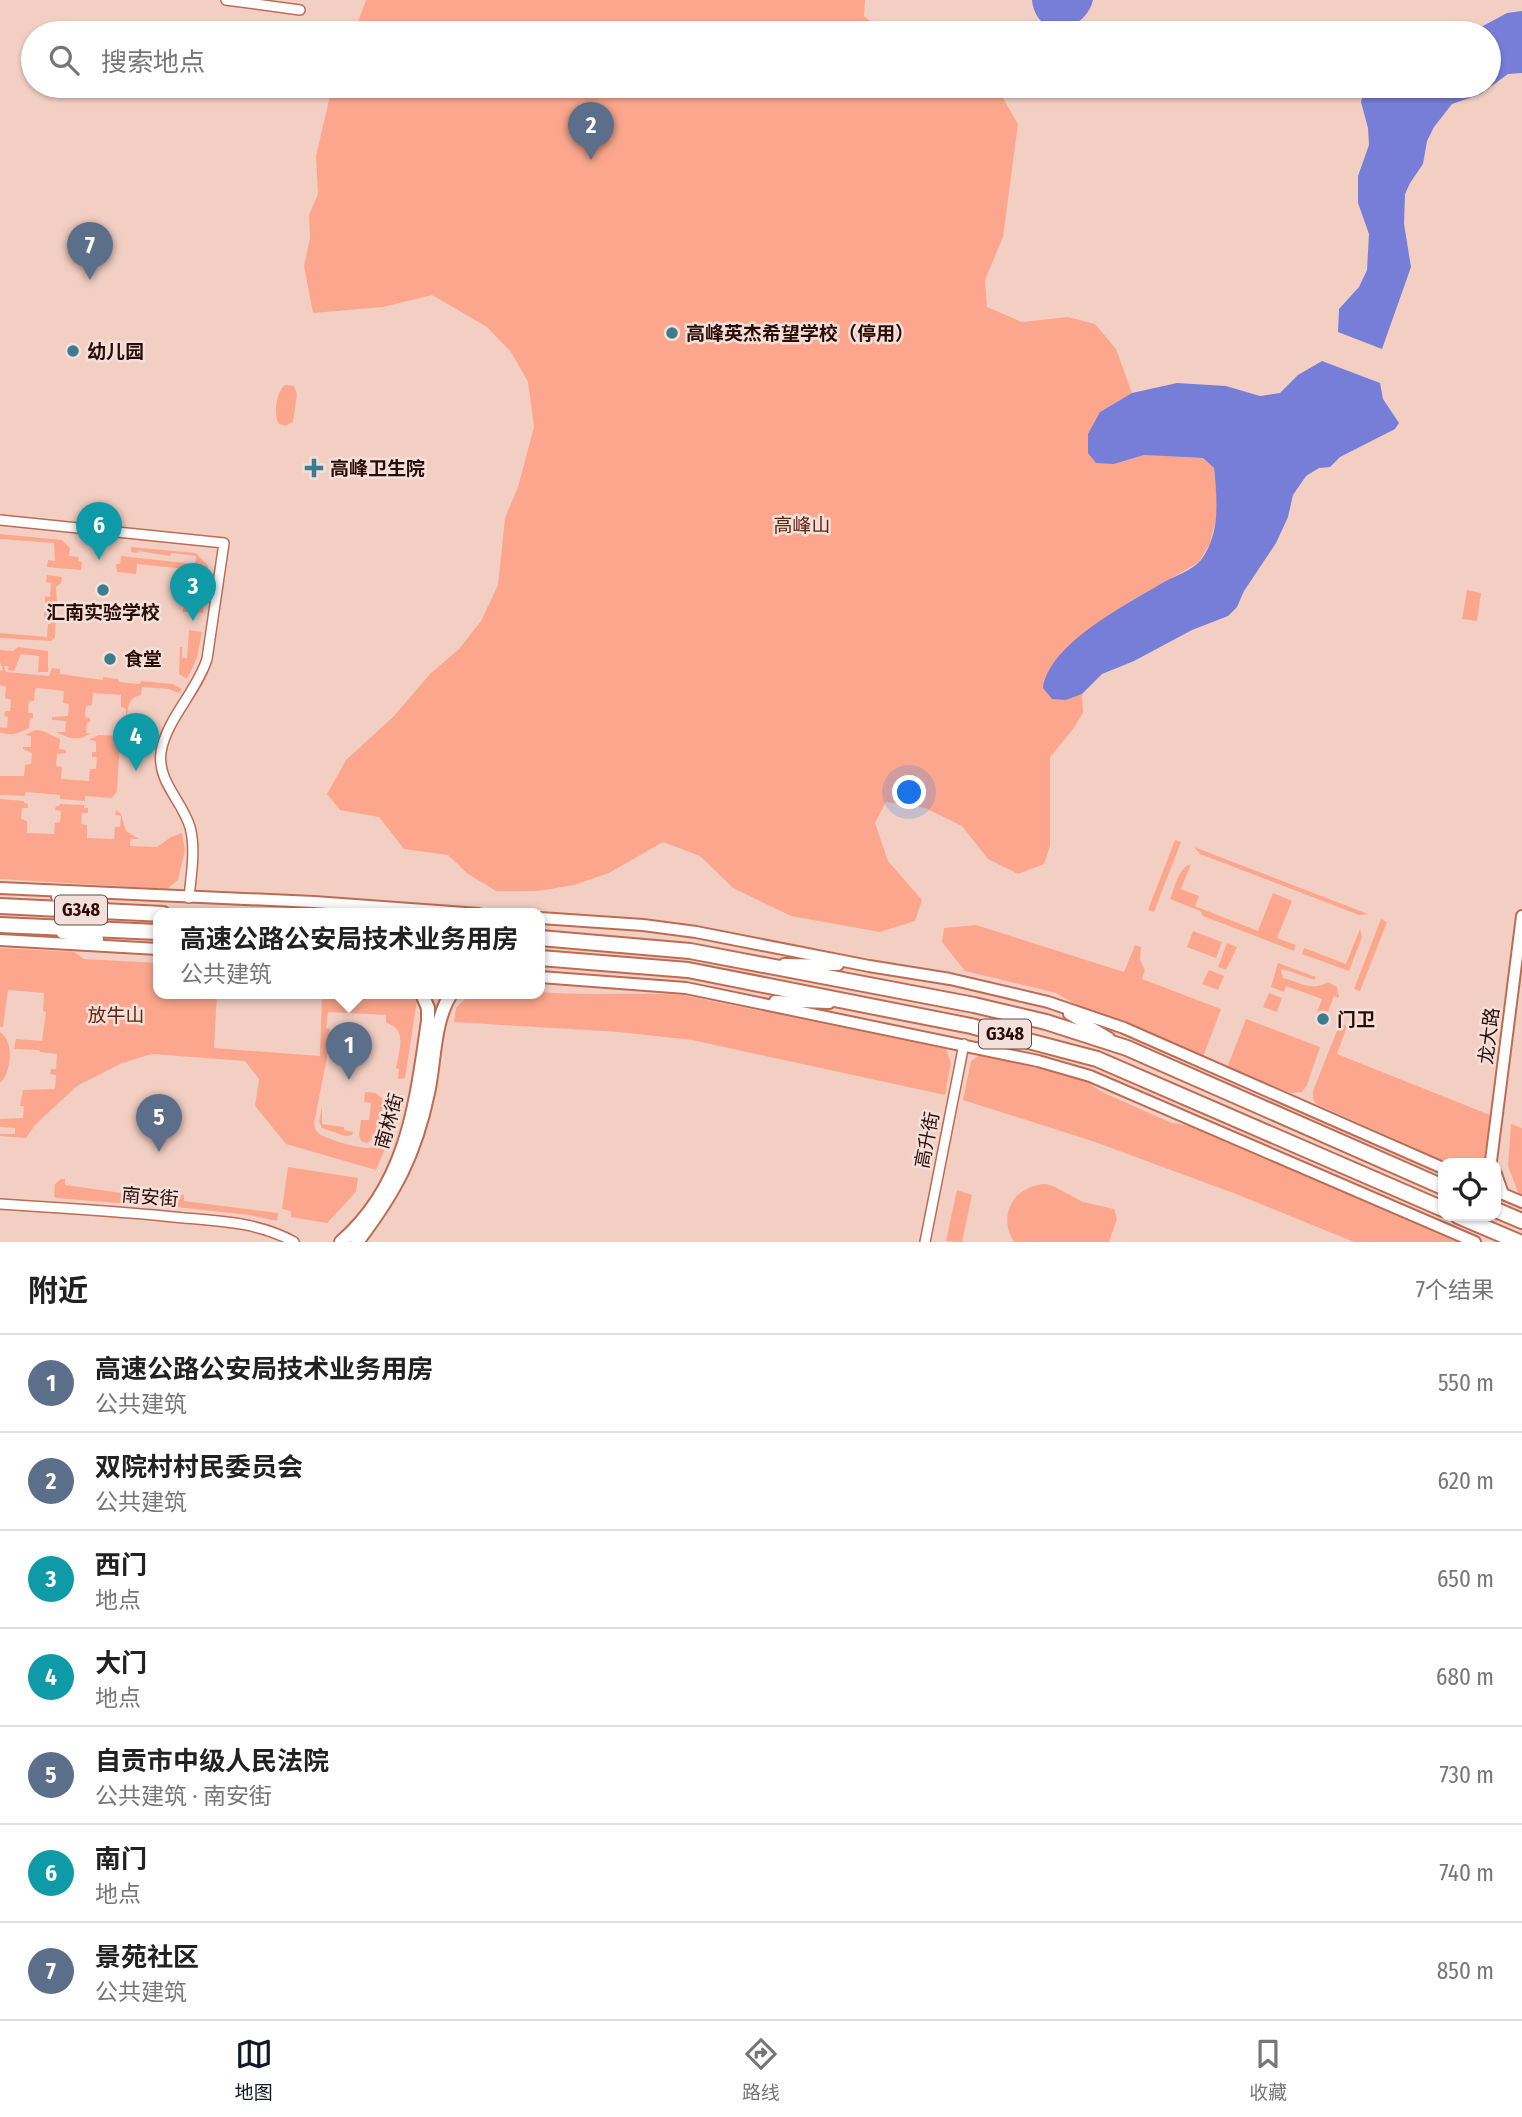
<!DOCTYPE html>
<html lang="zh">
<head>
<meta charset="utf-8">
<style>
  body { margin:0; font-family:"Fira Sans Condensed","Noto Sans SC",sans-serif; background:#f6f6f6; color:#222 }
  .controls { position:absolute; right:21px; bottom:21px; display:grid; overflow:hidden; border-radius:14px; box-shadow:0 2px 5px #0004 }
  .controls button { width:63px; height:63px; display:grid; place-items:center; padding:0; border:0; border-bottom:2px solid #e0e0e0; background:#fff; color:#222; font:35px sans-serif }
  .you { position:absolute; left:910px; top:793px; width:24px; height:24px; margin:-18px; border:5px solid #fff; border-radius:50%; background:#1a73e8; box-shadow:0 0 0 10px #1a73e833 }
  .badge { display:grid; place-items:center; width:46px; height:46px; border-radius:50%; background:#111827; color:#fff; font-size:23px; font-weight:700 }
  .pin { position:absolute; translate:-50% -58px; filter:drop-shadow(0 2px 4px #0008) }
  .pin::after { content:''; position:absolute; top:37px; width:24px; height:21px; background:inherit; clip-path:polygon(0 0,100% 0,50% 100%) }
  .popup { position:absolute; left:153px; top:908px; width:392px; height:91px; box-sizing:border-box; display:grid; place-content:center; border-radius:14px; background:#fff; filter:drop-shadow(0 2px 5px #0005); font-size:23px; white-space:nowrap; color:#767676 }
  .popup b { font-size:26px; color:#222 }
  .popup::after { content:''; position:absolute; left:50%; top:100%; margin-left:-14px; border:14px solid transparent; border-top-color:#fff }
  .list { margin:0; padding:0; list-style:none }
  h2 { display:flex; justify-content:space-between; align-items:center; height:91px; margin:0; padding:0 28px; font-size:30px }
  h2 small { font-size:23px; font-weight:400; color:#767676 }
  .list li { display:grid; grid-template-columns:46px 1fr auto; gap:21px; align-items:center; box-sizing:border-box; height:98px; padding:0 28px; border-top:2px solid #e0e0e0 }
  .list b { display:block; font-size:26px; white-space:nowrap }
  .list p { margin:0; font-size:23px; white-space:nowrap; color:#767676 }
  .list em { font-size:23px; font-style:normal; color:#767676 }
  .icon { flex:none; width:38px; height:38px; fill:none; stroke:currentColor; stroke-width:2; stroke-linecap:round; stroke-linejoin:round }
  .map { position:relative; flex:none; width:1522px; height:1242px; overflow:hidden }
  .search { position:absolute; background:#fff; box-shadow:0 2px 5px #0004; left:21px; right:21px; top:21px; height:77px; display:flex; align-items:center; gap:18px; box-sizing:border-box; padding:0 24px; border-radius:38px; color:#767676; font-size:26px }
  .sheet { height:777px; background:#fff }
  nav { display:flex; justify-content:space-around; align-items:center; box-sizing:border-box; height:98px; border-top:2px solid #e0e0e0; background:#fff; font-size:19px; color:#767676 }
  nav a { display:grid; justify-items:center; gap:4px }
  nav .on { color:#111827 }
  .map>svg:first-child { display:block }
  .green { fill:#fca78d }
  .water { fill:#767ed8 }
  .lines { fill:none; stroke-linecap:round; stroke-linejoin:round }
  .minor-casing { stroke:#bd6c54; stroke-width:12 }
  .tertiary-casing { stroke:#bd6c54; stroke-width:14 }
  .secondary-casing { stroke:#bd6c54; stroke-width:16 }
  .trunk-casing { stroke:#bd6c54; stroke-width:18 }
  .minor { stroke:#fff; stroke-width:9 }
  .tertiary { stroke:#fff; stroke-width:10 }
  .secondary { stroke:#fff; stroke-width:12 }
  .trunk { stroke:#fff; stroke-width:14 }
  .poi-dot { fill:#3b7d8e; stroke:#f3e0db; stroke-width:2.5 }
  .labels { text-anchor:middle; dominant-baseline:central; stroke-width:5; stroke-linejoin:round; paint-order:stroke }
  .shield { fill:#f3e0db; stroke:#674c44; stroke-width:2 }
  .shield-label { font-size:18px; font-weight:bold; fill:#2b0c04 }
  .poi-label { font-size:19px; font-weight:bold; fill:#2b0c04; stroke:#f3e0db; text-anchor:start }
  .park-label { font-size:19px; fill:#63220d; stroke:#f3e0db }
  .street-label { font-size:19px; fill:#2b0c04; stroke:#f3e0db }
</style>
</head>
<body>
<div class="map">
<svg width="1522" height="1242" viewBox="0 0 1522 1242">
  <rect width="100%" height="100%" fill="#f3cfc3"/>
  <g class="green">
    <path d="M366,0H865L864,16L883,33H354Z"/>
    <path d="M334,86H996L1018,124L1003,237L985,280L987,307L1022,322L1068,317L1095,324L1116,349L1132,393L1100,412L1114,464L1144,455L1203,458L1214,468L1218,511L1210,543L1199,562L1107,616L1066,700L1082,694L1083,713L1074,728L1050,757V846L1044,864L1018,874L988,859L962,826L925,808L886,802L875,823L888,861L922,900L915,921L880,932L791,916L733,888L700,856L663,842L609,873L574,885L538,891H496L468,874L448,855L404,849L379,817L340,810L327,794L346,760L394,716L430,674L459,649L481,621L498,585L505,518L518,487L534,427L528,382L511,352L487,327L432,295L383,307L313,313L304,266L310,238L309,215L318,194L316,156L329,100Z"/>
    <path d="M285,385L294,386L297,394L293,422L285,426L279,424C273,415 276,392 285,385Z"/>
    <path d="M0,534L62,540L70,548L69,556L79,557L78,561L82,562L81,570L47,567L48,560L55,561L54,543L0,539Z"/>
    <path d="M131,547L196,553L208,566L203,613L193,612L195,582L190,581L187,612H183L187,569L137,564L136,574L117,572L116,564H120L121,556L195,564L196,556L171,553L170,556L138,551L137,553L131,552Z"/>
    <path d="M47,575L62,577L61,583L56,587L57,604L45,603V596L50,597L51,583L46,582Z"/>
    <path d="M1467,590L1481,593L1477,621L1462,619Z"/>
    <path d="M44,611L56,612L55,637L51,641L0,638V633L47,637L48,624H51V619H44Z"/>
    <path d="M189,630L202,632L197,658L187,679L179,674L180,647H182V658H187Z"/>
    <path d="M18,647L48,651V672H38L39,656L21,654L14,671L8,670L9,666H4L6,672L49,676L52,668L60,669V674L103,680V677L118,679L119,682L140,684L141,681L173,684L182,689L179,693L169,689L142,687L141,695C127,698 129,708 126,719V709L121,707V695L93,693L92,705L86,706L85,717L90,718V722L87,723L86,733L90,734C76,742 69,738 56,732H65L66,721L52,720V717L68,716L69,704L63,703L64,691L38,688L35,689L34,701H29L28,713H33V718H30L29,728C19,733 11,737 0,732V727L7,728L8,717L4,716L5,711H10L11,700L5,698L6,687L0,685V671L3,670L0,662V650L13,651Z"/>
    <path d="M35,730L43,731L60,739L59,749L66,750V753L57,754L56,766L62,767L61,779L89,781L90,769H96L97,757H92V752H96V741L89,740L98,735L122,736L118,737L120,742L117,791L112,798L85,796V801L60,799V795L26,792L25,796L0,795V776H24L25,765L31,764L32,753L23,749V747H31V736L25,735Z"/>
    <path d="M0,799L24,801V803L28,804V808H22L21,819L27,821V833L54,834L55,823L60,822L61,811L55,810L56,806H59L60,804L84,805V808H88V813H82L81,824L87,825V838L114,839L115,827H120L121,816L115,815L116,810L121,814L126,831L139,839H130V846L157,847L171,837L182,833L185,850L178,880L167,889L0,879Z"/>
    <path d="M1175,840L1181,842L1154,912L1148,910Z"/>
    <path d="M1194,847L1368,914L1359,915L1200,854Z"/>
    <path d="M1191,864L1181,889L1199,896L1195,906L1258,931L1273,893L1292,901L1277,938L1296,945L1294,951L1203,916L1200,911L1170,899C1175,887 1178,868 1191,864Z"/>
    <path d="M1381,919L1387,922L1360,991L1354,989Z"/>
    <path d="M976,925L1124,972L1135,945L1141,947L1140,960L1145,970L1142,979L1221,1009L1203,1057L1080,1007L1056,993L965,971L942,942L944,928Z"/>
    <path d="M1360,929L1362,937L1349,971L1302,954L1304,948L1346,964Z"/>
    <path d="M1193,931L1222,942L1216,958L1187,947Z"/>
    <path d="M1227,943L1237,947L1226,970L1218,967Z"/>
    <path d="M0,948L74,952L84,959L158,963V994H217L214,1048L320,1056L322,994H412L417,1001L405,1078L398,1079L399,1069L396,1068C399,1051 408,1028 386,1023V1015L328,1012L326,1028L330,1029L328,1052L314,1124C315,1129 316,1131 320,1134C328,1140 361,1149 371,1148L378,1140L393,1094H401L392,1132L376,1170L286,1144L255,1106L259,1079L245,1061L152,1054L122,1063L77,1086L35,1125L26,1138L0,1136V1134H15V1128L0,1127V1119L23,1118L24,1106H20L23,1090L55,1089L56,1075L50,1074L51,1069H56L57,1054L40,1052L39,1050L14,1049L16,1039L42,1041L46,1012L43,1011L44,993L8,990L3,1027H0Z"/>
    <path d="M1278,963L1316,977L1314,980L1283,969L1281,970L1283,978C1300,982 1312,992 1328,982L1337,987L1339,998L1334,996L1327,1015L1322,1013L1319,1019L1315,1018L1322,999L1286,986L1284,992L1271,987Z"/>
    <path d="M1209,970L1224,976L1218,990L1202,984Z"/>
    <path d="M540,992C587,996 635,992 683,995L946,1049L951,1063L945,1095L692,1040L619,1032L454,1022L456,1008L470,994H540Z"/>
    <path d="M1269,993L1282,998L1277,1012L1263,1007Z"/>
    <path d="M1246,1019L1320,1047L1307,1085L1302,1092L1291,1093L1227,1068Z"/>
    <path d="M1340,1023L1347,1026L1337,1054L1490,1115L1485,1158L1478,1163H1449L1316,1104L1313,1099V1091Z"/>
    <path d="M347,1026L358,1027L365,1031L367,1038L364,1059L333,1056L338,1031Z"/>
    <path d="M0,1032C14,1040 12,1073 0,1083Z"/>
    <path d="M981,1054L1084,1080L1102,1092L1172,1123L1191,1126L1457,1242H1354L1236,1194L1095,1142L963,1100L971,1061Z"/>
    <path d="M365,1092L376,1093L385,1101L373,1138L367,1143L361,1141L359,1135L361,1120H369L371,1103L364,1102Z"/>
    <path d="M322,1107V1124L344,1127V1130L353,1132L352,1135L345,1136L322,1128L319,1122Z"/>
    <path d="M1511,1124L1522,1128V1196L1519,1195L1508,1166Z"/>
    <path d="M288,1167L358,1178L356,1192L327,1223L291,1217V1211L282,1209Z"/>
    <path d="M61,1179H65V1185L136,1195L137,1189L146,1193L143,1205L56,1198L54,1196L55,1184Z"/>
    <path d="M1046,1184L1055,1187L1083,1202L1114,1209L1117,1219L1109,1242H1014C997,1215 1014,1185 1046,1184Z"/>
    <path d="M957,1190L972,1195L962,1242L946,1241Z"/>
    <path d="M178,1195H184V1201L278,1213L277,1221L249,1215L176,1207L174,1201Z"/>
  </g>
  <g class="water">
    <path d="M1032,0H1093C1084,35 1036,40 1032,0Z"/>
    <path d="M1522,11V73L1508,74L1481,94L1452,104L1434,127L1427,141L1423,164L1410,183L1405,194L1404,224L1411,267L1382,349L1338,332L1339,309L1359,287L1367,270L1369,234L1358,203V176L1369,145L1368,128L1361,102L1365,87L1489,86V33H1470L1507,13Z"/>
    <path d="M1322,361L1380,383L1383,399L1399,423L1395,429L1340,457L1330,467L1319,468L1306,476L1293,495L1288,517L1276,543L1244,591L1237,607L1228,616L1192,630L1134,661L1102,674L1082,694L1066,700L1052,699L1043,688C1049,643 1128,604 1164,582C1175,576 1193,570 1201,560C1221,533 1217,499 1214,468L1203,458L1144,455L1114,464L1096,463L1088,453V434L1100,412L1132,393L1177,383L1226,386L1260,396L1280,393L1298,375Z"/>
  </g>
  <g class="lines">
    <g class="minor-casing">
      <g id="minor">
        <path d="M226,0L300,10"/>
        <path d="M0,520L224,543L207,659C197,691 166,720 161,752C157,782 182,800 190,827C196,849 191,875 189,898"/>
        <path d="M0,1204C61,1208 123,1211 184,1218C221,1221 261,1223 294,1242"/>
        <path d="M925,1242L964,1044"/>
      </g>
    </g>
    <g class="tertiary-casing">
      <g id="tertiary">
        <path d="M0,888L314,902L479,914"/>
        <path d="M57,897L103,906"/>
        <path d="M540,918L643,925L696,932L869,966L950,979L1048,1002L1124,1028L1443,1168"/>
        <path d="M62,933L98,939"/>
        <path d="M0,940L158,949"/>
        <path d="M784,964L838,965"/>
        <path d="M540,977L686,988L1038,1061L1090,1076L1475,1242"/>
        <path d="M775,1001L829,1003"/>
        <path d="M1069,1014L1109,1038"/>
        <path d="M1491,1161L1522,916"/>
        <path d="M1496,1174L1503,1194"/>
        <path d="M1496,1191L1522,1202"/>
      </g>
    </g>
    <g class="secondary-casing">
      <g id="secondary">
        <path d="M341,1242C408,1184 416,1102 428,1021V1008L422,994"/>
        <path d="M357,1242C395,1192 415,1155 428,1093C435,1062 433,1022 451,994"/>
      </g>
    </g>
    <g class="trunk-casing">
      <g id="trunk">
        <path d="M0,906L163,914"/>
        <path d="M0,925L158,932"/>
        <path d="M540,938L690,951L974,1005L1046,1022L1127,1048L1443,1187"/>
        <path d="M540,958L688,970L971,1026L1097,1059L1443,1209"/>
        <path d="M1496,1210L1522,1221"/>
        <path d="M1458,1216L1519,1242"/>
      </g>
    </g>
    <use href="#minor" class="minor"/>
    <use href="#tertiary" class="tertiary"/>
    <use href="#secondary" class="secondary"/>
    <use href="#trunk" class="trunk"/>
  </g>
  <g class="poi-dot">
    <circle cx="672" cy="333" r="7"/>
    <circle cx="73" cy="351" r="7"/>
    <path d="M310.5 457.5h7v7h7v7h-7v7h-7v-7h-7v-7h7z"/>
    <circle cx="103" cy="590" r="7"/>
    <circle cx="110" cy="659" r="7"/>
    <circle cx="1323" cy="1019" r="7"/>
  </g>
  <g class="labels">
    <g class="shield">
      <rect x="55" y="895.5" width="52" height="29" rx="5"/>
      <rect x="979" y="1019.5" width="52" height="29" rx="5"/>
    </g>
    <g class="shield-label">
      <text x="81" y="910">G348</text>
      <text x="1005" y="1034">G348</text>
    </g>
    <g class="poi-label">
      <text x="686" y="333">高峰英杰希望学校（停用）</text>
      <text x="87" y="351">幼儿园</text>
      <text x="330" y="468">高峰卫生院</text>
      <text x="103" y="612" text-anchor="middle">汇南实验学校</text>
      <text x="124" y="659">食堂</text>
      <text x="1337" y="1019">门卫</text>
    </g>
    <g class="park-label">
      <text x="802" y="525">高峰山</text>
      <text x="116" y="1015">放牛山</text>
    </g>
    <g class="street-label">
      <text transform="translate(1489 1036) rotate(-83)">龙大路</text>
      <text transform="translate(389 1121) rotate(-74)">南林街</text>
      <text transform="translate(927 1140) rotate(-79)">高升街</text>
      <text transform="translate(150 1197) rotate(5)">南安街</text>
    </g>
  </g>
</svg>
<div class="controls">
<button><svg class="icon" aria-label="locate" viewBox="0 0 24 24"><circle cx="12" cy="12" r="6"/><path d="M12 2v4M12 18v4M2 12h4M18 12h4"/></svg></button>
</div>
<div class="you"></div>
<div class="pin badge" style="left:349px;top:1080px;background:#5c6f8a">1</div>
<div class="popup"><b>高速公路公安局技术业务用房</b>公共建筑</div>
<div class="pin badge" style="left:591px;top:160px;background:#5c6f8a">2</div>
<div class="pin badge" style="left:193px;top:621px;background:#0f9aa8">3</div>
<div class="pin badge" style="left:136px;top:771px;background:#0f9aa8">4</div>
<div class="pin badge" style="left:159px;top:1152px;background:#5c6f8a">5</div>
<div class="pin badge" style="left:99px;top:560px;background:#0f9aa8">6</div>
<div class="pin badge" style="left:90px;top:280px;background:#5c6f8a">7</div>
<div class="search"><svg class="icon" aria-label="search" viewBox="0 0 24 24"><circle cx="10" cy="10" r="6"/><path d="M15 15l6 6"/></svg>搜索地点</div>
</div>
<section class="sheet">
<h2>附近<small>7个结果</small></h2>
<ul class="list">
<li><span class="badge" style="background:#5c6f8a">1</span><div><b>高速公路公安局技术业务用房</b><p>公共建筑</p></div><em>550 m</em></li>
<li><span class="badge" style="background:#5c6f8a">2</span><div><b>双院村村民委员会</b><p>公共建筑</p></div><em>620 m</em></li>
<li><span class="badge" style="background:#0f9aa8">3</span><div><b>西门</b><p>地点</p></div><em>650 m</em></li>
<li><span class="badge" style="background:#0f9aa8">4</span><div><b>大门</b><p>地点</p></div><em>680 m</em></li>
<li><span class="badge" style="background:#5c6f8a">5</span><div><b>自贡市中级人民法院</b><p>公共建筑 · 南安街</p></div><em>730 m</em></li>
<li><span class="badge" style="background:#0f9aa8">6</span><div><b>南门</b><p>地点</p></div><em>740 m</em></li>
<li><span class="badge" style="background:#5c6f8a">7</span><div><b>景苑社区</b><p>公共建筑</p></div><em>850 m</em></li>
</ul>
</section>
<nav>
<a class="on"><svg class="icon" aria-label="map" viewBox="0 0 24 24"><path d="M3 6l6-2 6 2 6-2v14l-6 2-6-2-6 2zM9 4v14M15 6v14"/></svg>地图</a>
<a><svg class="icon" aria-label="directions" viewBox="0 0 24 24"><path d="M12 3l9 9-9 9-9-9zM9 14v-3h6M13 9l2 2-2 2"/></svg>路线</a>
<a><svg class="icon" aria-label="saved" viewBox="0 0 24 24"><path d="M7 4h10v16l-5-4-5 4z"/></svg>收藏</a>
</nav>
</body>
</html>
